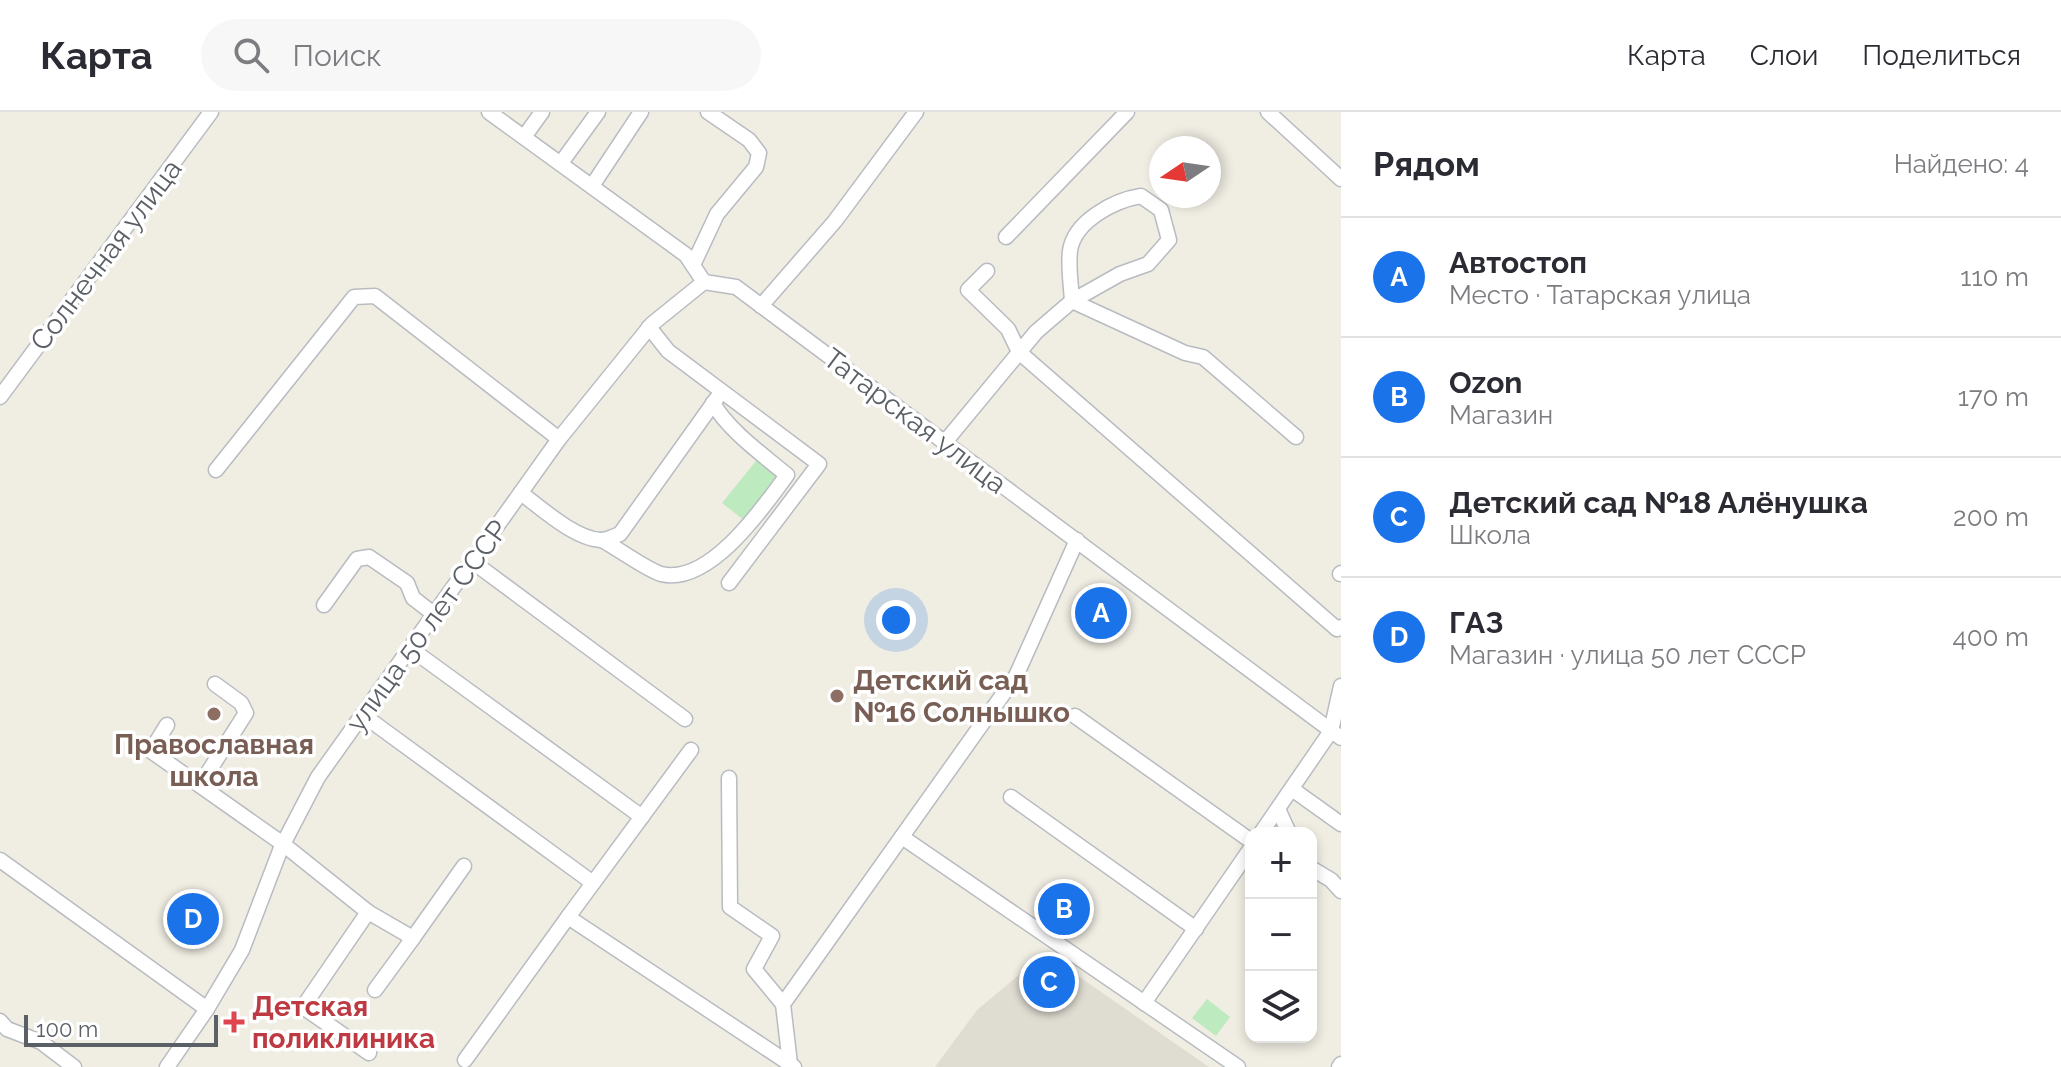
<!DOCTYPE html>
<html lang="ru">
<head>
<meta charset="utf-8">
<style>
  body { margin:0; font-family:Raleway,sans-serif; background:#f7f7f7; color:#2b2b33 }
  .controls { position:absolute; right:24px; bottom:24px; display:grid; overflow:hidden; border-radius:16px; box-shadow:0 4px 12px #0003 }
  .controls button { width:72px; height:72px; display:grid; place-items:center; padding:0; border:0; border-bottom:2px solid #e1e1e2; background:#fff; color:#2b2b33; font:40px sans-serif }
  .compass { position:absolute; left:1149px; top:24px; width:72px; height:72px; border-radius:50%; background:#fff; box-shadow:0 4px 12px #0003; rotate:257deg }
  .scale { position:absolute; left:24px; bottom:20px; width:194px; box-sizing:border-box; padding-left:8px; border:4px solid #5b6066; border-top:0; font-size:22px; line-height:28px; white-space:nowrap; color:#5b6066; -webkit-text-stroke:6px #fff; paint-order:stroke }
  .you { position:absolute; left:896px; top:508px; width:28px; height:28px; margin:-20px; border:6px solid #fff; border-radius:50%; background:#1a73e8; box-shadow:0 0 0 12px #1a73e833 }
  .badge { display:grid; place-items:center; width:52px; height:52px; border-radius:50%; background:#1a73e8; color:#fff; font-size:26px; font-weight:700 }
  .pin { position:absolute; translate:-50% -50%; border:4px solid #fff; box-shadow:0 2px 8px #0006 }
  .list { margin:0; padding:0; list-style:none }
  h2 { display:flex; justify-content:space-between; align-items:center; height:104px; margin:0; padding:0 32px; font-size:34px }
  h2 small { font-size:26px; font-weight:400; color:#7c7c81 }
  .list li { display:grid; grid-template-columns:52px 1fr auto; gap:24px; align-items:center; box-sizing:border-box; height:120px; padding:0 32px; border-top:2px solid #e1e1e2 }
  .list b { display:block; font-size:30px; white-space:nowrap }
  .list p { margin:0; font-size:26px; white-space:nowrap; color:#7c7c81 }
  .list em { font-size:26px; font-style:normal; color:#7c7c81 }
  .icon { flex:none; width:44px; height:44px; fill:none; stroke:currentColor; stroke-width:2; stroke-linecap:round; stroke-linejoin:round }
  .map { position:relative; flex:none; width:1341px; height:955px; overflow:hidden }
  header { display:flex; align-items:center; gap:48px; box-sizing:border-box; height:112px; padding:0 40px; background:#fff; border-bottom:2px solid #e1e1e2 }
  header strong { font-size:38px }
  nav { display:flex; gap:44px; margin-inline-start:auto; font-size:28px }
  .search { width:560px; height:72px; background:#f7f7f7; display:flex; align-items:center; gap:20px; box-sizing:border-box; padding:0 28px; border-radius:44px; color:#7c7c81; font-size:30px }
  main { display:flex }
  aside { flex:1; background:#fff }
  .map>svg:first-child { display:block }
  .education { fill:#dfdcd2 }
  .green { fill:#bdeabe }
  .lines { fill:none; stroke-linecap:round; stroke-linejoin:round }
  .minor-casing { stroke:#b8bcc1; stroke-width:17 }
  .minor { stroke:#fff; stroke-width:14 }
  .education-dot { fill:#8d6e63; stroke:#fff; stroke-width:3 }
  .health-dot { fill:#e0444e; stroke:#fff; stroke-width:3 }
  .labels { text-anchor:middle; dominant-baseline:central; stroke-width:7; stroke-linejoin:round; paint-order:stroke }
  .street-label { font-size:28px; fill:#5b6066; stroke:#fff }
  .education-label { font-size:28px; font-weight:bold; fill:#785e54; stroke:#fff; text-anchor:start }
  .health-label { font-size:28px; font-weight:bold; fill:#be3a42; stroke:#fff; text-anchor:start }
</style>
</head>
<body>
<header>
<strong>Карта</strong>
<div class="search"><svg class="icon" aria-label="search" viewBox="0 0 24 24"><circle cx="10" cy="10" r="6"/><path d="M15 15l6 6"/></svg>Поиск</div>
<nav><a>Карта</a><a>Слои</a><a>Поделиться</a></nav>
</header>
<main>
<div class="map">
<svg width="1341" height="955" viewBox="0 0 1341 955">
  <rect width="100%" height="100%" fill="#f0ede3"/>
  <path class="education" d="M1045,841L1209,955H935L977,898Z"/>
  <g class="green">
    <path d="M760,344L783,362L745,409L722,391Z"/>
    <path d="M1207,887L1230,905L1216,924L1192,906Z"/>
  </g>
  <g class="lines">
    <g class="minor-casing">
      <g id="minor">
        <path d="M489,0L686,143L704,170L736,175L1341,626"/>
        <path d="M1268,0L1341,67"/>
        <path d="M524,25L542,0"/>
        <path d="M561,51L598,0"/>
        <path d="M592,74L641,0"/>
        <path d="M1141,84L1161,98L1169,128L1148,152L1120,162L1072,189C1071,173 1068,154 1070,139C1074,109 1115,88 1141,84Z"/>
        <path d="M1006,125L1127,0"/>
        <path d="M693,153L717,102L756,55L759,41L749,28L708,0"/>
        <path d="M987,159L968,178L1008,217L1019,240L1337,517L1341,515"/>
        <path d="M761,194L835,109L916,0"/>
        <path d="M649,215L668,239L819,352L729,471"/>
        <path d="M0,285L211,0"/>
        <path d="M945,330L1036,220L1072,189L1185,241L1203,245L1296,325"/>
        <path d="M216,358L354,185L375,184L559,327"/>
        <path d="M521,381C541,396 575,427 601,428C607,428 614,424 620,422L717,286"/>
        <path d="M602,428C617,436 647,458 661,462C709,474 763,396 787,363C764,344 727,317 713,291"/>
        <path d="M473,450L685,607"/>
        <path d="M1340,462L1341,461"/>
        <path d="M324,493L357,447L369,445L407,471L413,486L435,503"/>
        <path d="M411,537L642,705"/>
        <path d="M363,603L593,771"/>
        <path d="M1075,604L1251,729"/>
        <path d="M167,613L151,639L283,732L368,800L303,895L369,941"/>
        <path d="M729,666L730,795L772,824L754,857L783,892"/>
        <path d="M200,673L246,601L241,591L215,572"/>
        <path d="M1292,677L1341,712"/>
        <path d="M1011,685L1196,817"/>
        <path d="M1278,697L1289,721"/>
        <path d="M1261,721L1331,619L1341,574"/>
        <path d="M902,725L1238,955"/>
        <path d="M0,748L207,897"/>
        <path d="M1311,756L1331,768L1341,779"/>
        <path d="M368,800L413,826L375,878"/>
        <path d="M568,805L691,638"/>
        <path d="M413,826L464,754"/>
        <path d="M1144,891L1251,736"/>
        <path d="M0,909L7,917L41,930L74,955"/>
        <path d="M465,948L568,805L790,952"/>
        <path d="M167,955L207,897L242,838L281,736L318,665L559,327L652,212L704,170"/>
        <path d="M794,955L790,952L783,892L1016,564L1077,428"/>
        <path d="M1339,955L1341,952"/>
      </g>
    </g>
    <use href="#minor" class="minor"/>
  </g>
  <g class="education-dot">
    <circle cx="837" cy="584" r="8"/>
    <circle cx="214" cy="602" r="8"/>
  </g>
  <path class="health-dot" d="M230 898h8v8h8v8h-8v8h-8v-8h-8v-8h8z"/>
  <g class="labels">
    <g class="street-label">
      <text transform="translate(106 143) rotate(-53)">Солнечная улица</text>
      <text transform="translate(915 309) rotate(37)">Татарская улица</text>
      <text transform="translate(427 514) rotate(-54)">улица 50 лет СССР</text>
    </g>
    <g class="education-label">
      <text x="853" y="568">Детский сад<tspan x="853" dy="32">№16 Солнышко</tspan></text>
      <text x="214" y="632" text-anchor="middle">Православная<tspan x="214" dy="32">школа</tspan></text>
    </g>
    <g class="health-label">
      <text x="252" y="894">Детская<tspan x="252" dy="32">поликлиника</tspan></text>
    </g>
  </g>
</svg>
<div class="controls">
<button>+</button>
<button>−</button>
<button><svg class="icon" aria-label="layers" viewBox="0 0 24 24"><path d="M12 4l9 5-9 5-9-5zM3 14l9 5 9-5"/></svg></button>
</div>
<svg class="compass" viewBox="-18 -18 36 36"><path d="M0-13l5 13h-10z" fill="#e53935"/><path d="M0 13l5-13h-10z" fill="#7c7c81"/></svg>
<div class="scale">100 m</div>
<div class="you"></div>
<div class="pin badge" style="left:1101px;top:501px">A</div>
<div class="pin badge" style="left:1064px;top:797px">B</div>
<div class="pin badge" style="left:1049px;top:870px">C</div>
<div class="pin badge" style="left:193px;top:807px">D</div>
</div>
<aside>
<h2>Рядом<small>Найдено: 4</small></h2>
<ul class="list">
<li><span class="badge">A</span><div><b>Автостоп</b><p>Место · Татарская улица</p></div><em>110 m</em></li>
<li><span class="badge">B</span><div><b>Ozon</b><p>Магазин</p></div><em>170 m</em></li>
<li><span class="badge">C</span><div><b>Детский сад №18 Алёнушка</b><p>Школа</p></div><em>200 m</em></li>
<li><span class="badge">D</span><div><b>ГАЗ</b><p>Магазин · улица 50 лет СССР</p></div><em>400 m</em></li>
</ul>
</aside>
</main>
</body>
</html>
